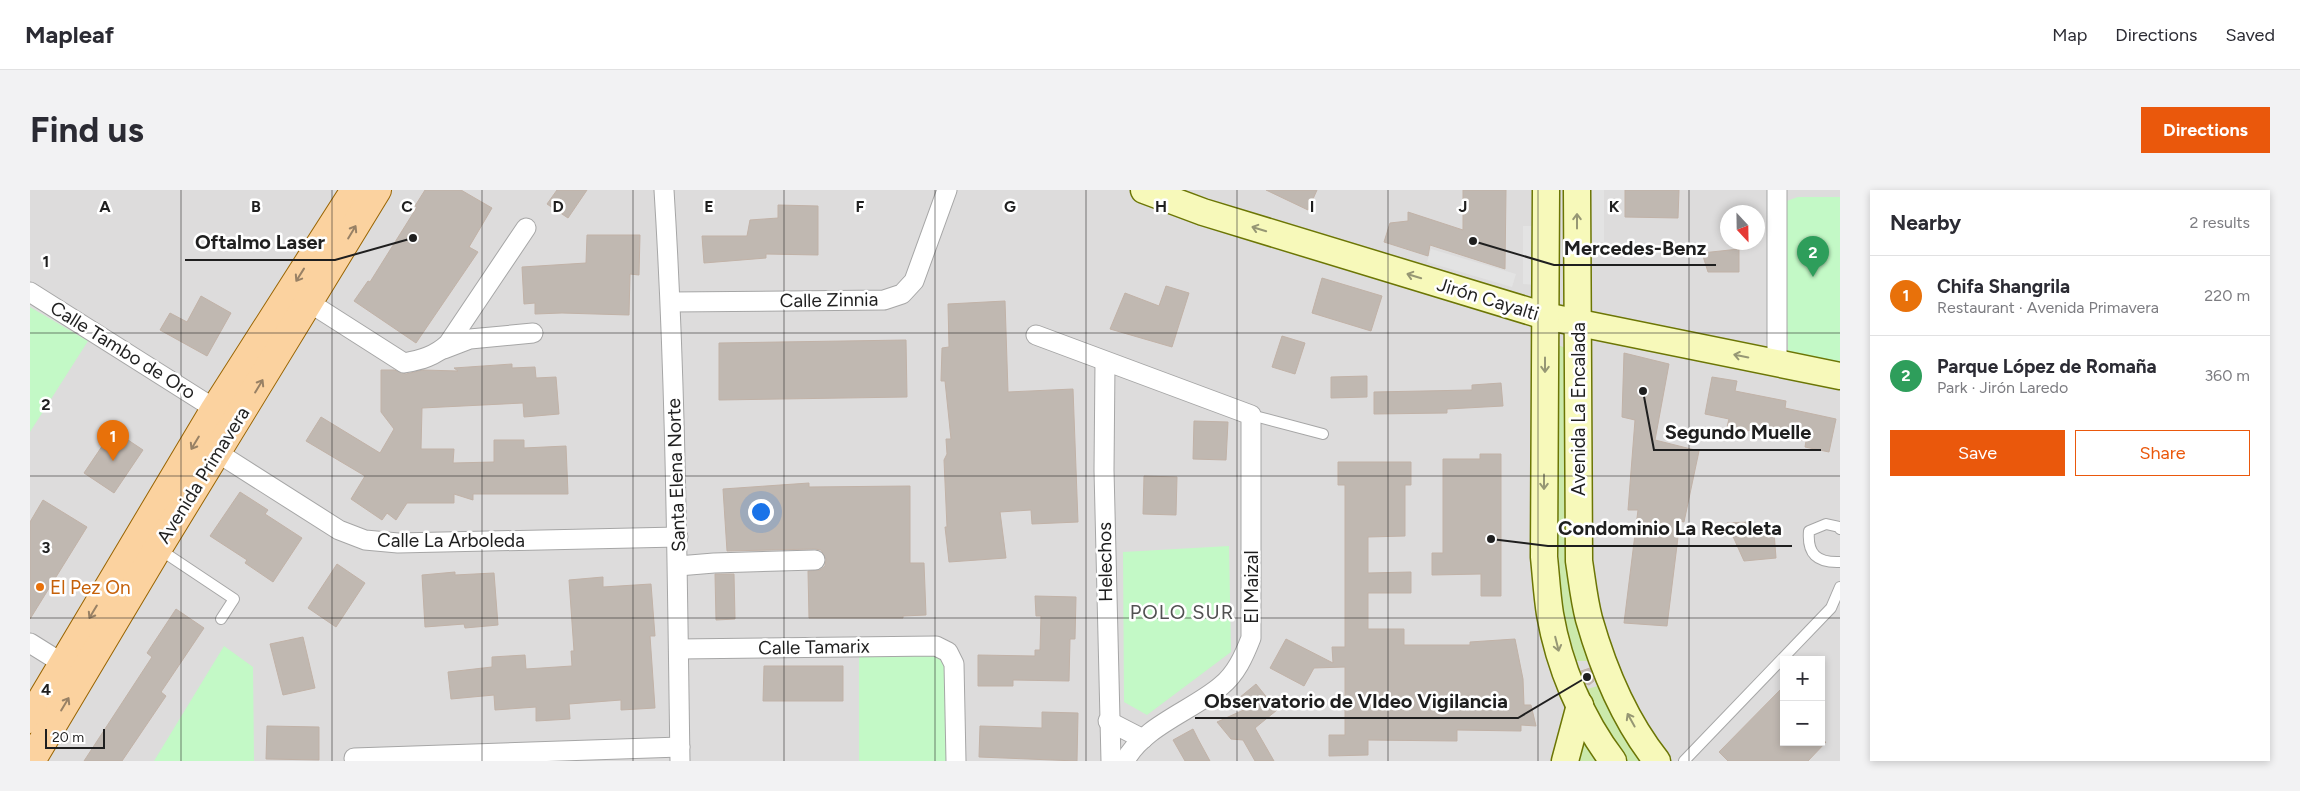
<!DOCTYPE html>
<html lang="en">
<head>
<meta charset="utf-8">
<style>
  body { margin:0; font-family:Figtree,sans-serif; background:#f2f2f3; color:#2b2b33 }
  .controls { position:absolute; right:15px; bottom:15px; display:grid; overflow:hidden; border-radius:0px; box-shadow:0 2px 8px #0003 }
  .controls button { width:45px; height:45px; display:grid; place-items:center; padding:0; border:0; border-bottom:1px solid #e1e1e2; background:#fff; color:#2b2b33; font:25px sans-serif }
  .compass { position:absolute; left:1690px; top:15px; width:45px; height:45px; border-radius:50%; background:#fff; box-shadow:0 2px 8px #0003; rotate:158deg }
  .scale { position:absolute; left:15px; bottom:12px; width:60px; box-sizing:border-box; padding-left:5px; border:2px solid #1f1f1f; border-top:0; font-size:14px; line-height:18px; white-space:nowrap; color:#1f1f1f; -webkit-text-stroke:4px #fff; paint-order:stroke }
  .you { position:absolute; left:730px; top:321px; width:18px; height:18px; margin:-12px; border:4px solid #fff; border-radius:50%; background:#1a73e8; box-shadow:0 0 0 8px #1a73e833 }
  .badge { display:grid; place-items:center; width:32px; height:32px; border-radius:50%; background:#ea580c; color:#fff; font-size:16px; font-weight:700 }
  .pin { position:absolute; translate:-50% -41px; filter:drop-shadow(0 1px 2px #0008) }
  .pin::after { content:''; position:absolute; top:26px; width:18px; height:15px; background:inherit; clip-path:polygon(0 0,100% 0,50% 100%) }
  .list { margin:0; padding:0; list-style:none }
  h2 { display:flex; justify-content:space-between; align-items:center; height:65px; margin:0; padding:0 20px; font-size:21px }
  h2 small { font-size:16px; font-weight:400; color:#7c7c81 }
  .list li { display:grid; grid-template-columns:32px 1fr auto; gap:15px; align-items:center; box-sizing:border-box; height:80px; padding:0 20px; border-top:1px solid #e1e1e2 }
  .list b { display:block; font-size:19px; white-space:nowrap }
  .list p { margin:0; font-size:16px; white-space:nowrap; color:#7c7c81 }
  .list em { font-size:16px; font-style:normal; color:#7c7c81 }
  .actions { display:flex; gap:10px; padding:15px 20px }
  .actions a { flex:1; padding:11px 0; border:1px solid #ea580c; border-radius:0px; text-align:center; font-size:18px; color:#ea580c }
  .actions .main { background:#ea580c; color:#fff }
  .map { position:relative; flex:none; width:1810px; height:571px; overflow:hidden; border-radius:0px }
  header { display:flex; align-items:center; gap:30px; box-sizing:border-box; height:70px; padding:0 25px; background:#fff; border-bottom:1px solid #e1e1e2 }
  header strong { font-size:24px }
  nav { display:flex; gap:28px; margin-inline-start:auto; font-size:18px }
  .intro { display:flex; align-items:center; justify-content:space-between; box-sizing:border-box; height:120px; padding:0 30px }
  h1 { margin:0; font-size:35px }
  .button { padding:12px 22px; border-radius:0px; background:#ea580c; color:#fff; font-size:18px; font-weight:700 }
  main { display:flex; gap:30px; padding:0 30px }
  aside { flex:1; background:#fff; border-radius:0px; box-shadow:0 2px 8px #0003 }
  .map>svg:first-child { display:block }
  .residential { fill:#dddcdc; fill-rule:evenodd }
  .grass { fill:#cbe9ab }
  .park { fill:#c3f9c6 }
  .parking { fill:#e3e3e3 }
  .building { fill:#c0b8b1; stroke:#c1b2a7 }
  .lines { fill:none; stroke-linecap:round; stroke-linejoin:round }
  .lane-casing { stroke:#a6a6a6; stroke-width:12 }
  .street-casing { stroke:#a6a6a6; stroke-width:21 }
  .secondary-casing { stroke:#6c7605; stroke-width:29 }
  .primary-casing { stroke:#996401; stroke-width:30 }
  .lane { stroke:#fff; stroke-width:10 }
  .street { stroke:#fff; stroke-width:19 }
  .secondary { stroke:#f7f9ba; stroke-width:26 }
  .primary { stroke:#fbd29f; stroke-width:28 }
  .oneway { stroke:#969774 }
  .oneway2 { stroke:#988165 }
  .grid { fill:none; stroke:#1f1f1f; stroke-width:1; stroke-opacity:0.55 }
  .food-dot { fill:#e8710a; stroke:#fff; stroke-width:2 }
  .labels { text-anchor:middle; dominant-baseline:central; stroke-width:5; stroke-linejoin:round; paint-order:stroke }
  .street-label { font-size:19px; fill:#1f1f1f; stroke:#fff }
  .food-label { font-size:19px; fill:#c56008; stroke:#fff; text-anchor:start }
  .neighbourhood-label { font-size:20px; letter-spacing:1px; fill:#525252; stroke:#fff }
  .grid-label { font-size:16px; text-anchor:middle; font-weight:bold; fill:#1f1f1f; stroke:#fff; stroke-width:5; stroke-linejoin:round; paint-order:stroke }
  .leader { fill:none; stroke:#1f1f1f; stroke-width:2 }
  .callout-dot { fill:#1f1f1f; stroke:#fff; stroke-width:2 }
  .callout-label { font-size:20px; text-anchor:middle; font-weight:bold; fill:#1f1f1f; stroke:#fff; stroke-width:5; stroke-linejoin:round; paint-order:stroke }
</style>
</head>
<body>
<header>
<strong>Mapleaf</strong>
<nav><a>Map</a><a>Directions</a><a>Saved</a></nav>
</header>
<div class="intro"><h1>Find us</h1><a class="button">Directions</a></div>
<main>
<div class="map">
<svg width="1810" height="571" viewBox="0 0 1810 571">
  <rect width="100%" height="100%" fill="#f0ece5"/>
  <path class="residential" d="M0,0H1810V571H0ZM1698,22H1728V52H1698ZM1754,470H1791V552H1754Z"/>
  <g class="grass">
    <path d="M1525,154L1541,160L1561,471H1546L1532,416L1527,336Z"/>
    <path d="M1571,495L1600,554L1611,571H1594L1554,500Z"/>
    <path d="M1553,542L1571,571H1542Z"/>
  </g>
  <g class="park">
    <path d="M1768,7H1810V174L1758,162L1754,12Z"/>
    <path d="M0,117L58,151L0,242Z"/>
    <path d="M1199,356L1201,462L1117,525L1094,512L1093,362Z"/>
    <path d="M194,456L223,477L224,571H124Z"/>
    <path d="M829,457L918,462L926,571H829Z"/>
  </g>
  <g class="parking">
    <path d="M1556,0H1574V52H1557Z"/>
    <path d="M1493,36H1506V95L1493,94Z"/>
    <path d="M1401,59L1486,84L1482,97L1397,72Z"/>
  </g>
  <g class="building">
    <path d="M395,0H431L462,18L439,57L448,62L386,153L324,111L338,91L340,92L387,17L385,16Z"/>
    <path d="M527,0H557L538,28L517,14Z"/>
    <path d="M1236,0H1287L1278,20Z"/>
    <path d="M1433,0H1476L1475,79L1400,55L1398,66L1354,52L1360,33L1378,31V22L1433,40Z"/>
    <path d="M1595,0H1649L1648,28L1595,27Z"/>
    <path d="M748,15L788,16V65L736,64V68L674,73L672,46H717L720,30L748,28Z"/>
    <path d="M557,45H610L609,85L600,84L599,125L532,123L505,124V113L494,114L492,77L556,73Z"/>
    <path d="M1709,59V82H1678L1672,63Z"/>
    <path d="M1292,88L1352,106L1341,141L1282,123Z"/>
    <path d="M1136,96L1159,103L1142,157L1080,139L1095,103L1129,116Z"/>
    <path d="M171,106L201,123L177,166L130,140L140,123L157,132Z"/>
    <path d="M975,111L978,202L1043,199L1048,332L1002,334L1001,320L970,322L976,368L919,372L915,337H917L914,270L917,264L916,249H921L915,191H911L912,158L919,157L918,114Z"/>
    <path d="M1252,146L1275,153L1265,184L1242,177Z"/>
    <path d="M876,150L877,207L689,210V153Z"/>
    <path d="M1594,163L1639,174L1625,250L1669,261L1654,332L1650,331L1637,436L1594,433L1608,320H1598L1605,230L1592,227Z"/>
    <path d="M482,174V178L505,177L506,188L526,187L529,224L494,227L493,213L392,218L391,259H424L423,273L464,272V250H494V258L536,256L538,304H443V310L424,304V313H377L366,330L357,323L352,330L321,309L335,286L276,251L291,227L350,263L364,239L351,222V180H364L376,184L393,180L428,181L424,178Z"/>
    <path d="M1337,186V207L1301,208V187Z"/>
    <path d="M1682,187L1707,191L1705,201L1756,211L1755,218L1806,229L1799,262L1775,257L1776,251L1722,240L1695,245L1699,229L1675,224Z"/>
    <path d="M1471,193L1473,216L1417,219V223L1344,224V202L1442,200V195Z"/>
    <path d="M1164,231L1198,232L1196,270L1163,269Z"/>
    <path d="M83,240L113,260L84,303L54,283Z"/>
    <path d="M1450,264H1471V406H1451V384L1402,385V363H1413V269H1450Z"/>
    <path d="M1308,272H1381V295H1375V346L1338,347V383L1381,382V403H1338V439H1374V455H1440V452L1485,449L1493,489L1494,515H1501L1506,536L1491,535V541L1427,540V551L1338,550V565L1299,566V545H1315V477L1284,478L1274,496L1240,478L1256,449L1303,473L1302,457H1315V295H1308Z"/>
    <path d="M1114,286L1147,287L1146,325L1113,324Z"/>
    <path d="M779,293V297L880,296V373H894L896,425L873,426V428H779L778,381L790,380L795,376L796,369L791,360L785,359L697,361L693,299Z"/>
    <path d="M210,302L238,320L235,324L272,348L243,392L215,373L217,370L180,346Z"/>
    <path d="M13,310L57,337L0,429V332Z"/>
    <path d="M1719,332L1728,343L1744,342L1746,368L1714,371L1697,333Z"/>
    <path d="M307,374L335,393L306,437L278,418Z"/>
    <path d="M425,382V385L464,383L468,435L435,438L434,434L395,437L392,385Z"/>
    <path d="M685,384H704L705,429L686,430Z"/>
    <path d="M573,387V397L621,394L625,446H620L625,518L591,520V510L539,514L540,529L506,531V517L465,520L464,505L421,509L418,482L462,477V467L495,465L496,479L542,476L541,461H544L539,390Z"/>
    <path d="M1005,406L1046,407L1045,449H1040L1039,491L983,490V496H948V465L1005,466V460H1010L1011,426H1006Z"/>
    <path d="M146,419L174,438L131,502L136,506L92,571H54L122,467L117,463Z"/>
    <path d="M273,447L285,498L253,505L240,454Z"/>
    <path d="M734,476H813V511H733Z"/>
    <path d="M1560,478L1564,491L1559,495L1556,494L1551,481Z"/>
    <path d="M1226,494L1247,520L1225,538L1244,571H1225L1213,550L1201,549L1187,532L1218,518L1209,508Z"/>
    <path d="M1754,496V552H1796L1778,571H1698L1689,562Z"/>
    <path d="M1012,522L1048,523L1047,571L949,567L950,536L1012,538Z"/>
    <path d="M237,536L289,537V570L236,569Z"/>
    <path d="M1163,539L1168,549L1180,571H1155L1143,550Z"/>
  </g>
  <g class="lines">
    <g class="lane-casing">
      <g id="lane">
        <path d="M1221,225L1293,244"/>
        <path d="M1810,339L1809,337L1796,334L1779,341C1777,364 1787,373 1810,372"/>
        <path d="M129,359L204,409L191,429"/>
        <path d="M1654,571L1801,418L1810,397"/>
      </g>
    </g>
    <g class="street-casing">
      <g id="street">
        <path d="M634,0C646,190 647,380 650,571"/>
        <path d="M1747,0V173"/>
        <path d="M0,102L185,219"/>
        <path d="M641,112L854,110L872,104L884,91L917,0"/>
        <path d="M280,113L374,173C391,170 405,166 418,154L496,38"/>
        <path d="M1006,145L1221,225V448C1214,466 1206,484 1191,496C1163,520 1112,537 1095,571"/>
        <path d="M414,159L440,149L503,143"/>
        <path d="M1075,173L1074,280L1081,571"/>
        <path d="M188,263L309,340L335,350L368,353L648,347"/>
        <path d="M648,376L684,373L785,370"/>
        <path d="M0,453L32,473"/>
        <path d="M649,459L906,456L918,462L924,474L926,571"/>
        <path d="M1078,531L1113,549"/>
        <path d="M324,568L650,557"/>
      </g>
    </g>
    <g class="secondary-casing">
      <g id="secondary">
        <path d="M1114,0L1173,22L1515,126L1810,186"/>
        <path d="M1516,0L1514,367C1516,386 1517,405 1520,424C1529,476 1551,529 1583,571"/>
        <path d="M1547,0L1549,371C1552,390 1554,410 1559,429C1573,478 1595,531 1627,571"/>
        <path d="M1535,571L1550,515"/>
      </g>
    </g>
    <g class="primary-casing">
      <g id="primary">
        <path d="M0,529L185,219L325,0"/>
        <path d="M1,571L128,358L347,0"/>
      </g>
    </g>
    <use href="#lane" class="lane"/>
    <use href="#street" class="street"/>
    <use href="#secondary" class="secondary"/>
    <use href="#primary" class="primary"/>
  </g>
  <defs><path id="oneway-shaft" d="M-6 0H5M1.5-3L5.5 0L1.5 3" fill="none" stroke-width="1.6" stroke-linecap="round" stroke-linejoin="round" transform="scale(1.25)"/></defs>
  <g class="oneway">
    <use href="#oneway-shaft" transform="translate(1547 31) rotate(-90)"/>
    <use href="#oneway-shaft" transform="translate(1229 39) rotate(-163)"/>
    <use href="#oneway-shaft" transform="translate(1384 86) rotate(-163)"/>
    <use href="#oneway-shaft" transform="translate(1711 166) rotate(-169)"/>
    <use href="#oneway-shaft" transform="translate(1515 175) rotate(90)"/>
    <use href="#oneway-shaft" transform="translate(1514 292) rotate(90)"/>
    <use href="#oneway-shaft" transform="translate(1527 454) rotate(76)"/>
    <use href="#oneway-shaft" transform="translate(1601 530) rotate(-119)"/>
  </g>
  <g class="oneway2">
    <use href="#oneway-shaft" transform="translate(322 42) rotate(-59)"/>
    <use href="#oneway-shaft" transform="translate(270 85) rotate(122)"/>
    <use href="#oneway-shaft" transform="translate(229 196) rotate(-59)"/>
    <use href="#oneway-shaft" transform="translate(165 253) rotate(121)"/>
    <use href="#oneway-shaft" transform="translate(63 422) rotate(121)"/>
    <use href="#oneway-shaft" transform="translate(35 514) rotate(-59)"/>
  </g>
  <path class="grid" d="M151,0V571M302,0V571M452,0V571M603,0V571M754,0V571M905,0V571M1056,0V571M1207,0V571M1358,0V571M1508,0V571M1659,0V571M0,143H1810M0,286H1810M0,428H1810"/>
  <circle class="food-dot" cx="10" cy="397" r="5"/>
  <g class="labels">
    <g class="street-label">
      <text transform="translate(1458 109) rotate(17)">Jirón Cayalti</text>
      <text transform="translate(799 110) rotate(-1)">Calle Zinnia</text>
      <text transform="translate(93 160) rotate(32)">Calle Tambo de Oro</text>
      <text transform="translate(1548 219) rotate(-90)">Avenida La Encalada</text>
      <text transform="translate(173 285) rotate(-58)">Avenida Primavera</text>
      <text transform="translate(646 285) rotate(-92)">Santa Elena Norte</text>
      <text x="421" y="350">Calle La Arboleda</text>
      <text transform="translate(1075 372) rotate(-91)">Helechos</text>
      <text transform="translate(1221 397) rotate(-90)">El Maizal</text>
      <text transform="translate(784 457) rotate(-1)">Calle Tamarix</text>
    </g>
    <g class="food-label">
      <text x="20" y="397">El Pez On</text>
    </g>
    <g class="neighbourhood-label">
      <text x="1152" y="422">POLO SUR</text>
    </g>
  </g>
  <g class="grid-label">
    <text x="75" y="22">A</text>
    <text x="226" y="22">B</text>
    <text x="377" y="22">C</text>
    <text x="528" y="22">D</text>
    <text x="679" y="22">E</text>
    <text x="830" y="22">F</text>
    <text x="980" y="22">G</text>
    <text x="1131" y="22">H</text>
    <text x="1282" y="22">I</text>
    <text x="1433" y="22">J</text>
    <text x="1584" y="22">K</text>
    <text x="16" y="77">1</text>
    <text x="16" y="220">2</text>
    <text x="16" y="363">3</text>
    <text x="16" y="505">4</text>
  </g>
  <path class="leader" d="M383 48L305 70H155M1443 51L1524 75H1686M1613 201L1624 260H1791M1461 349L1518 356H1762M1557 487L1488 528H1165"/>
  <g class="callout-dot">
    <circle cx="383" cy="48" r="5"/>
    <circle cx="1443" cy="51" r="5"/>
    <circle cx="1613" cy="201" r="5"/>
    <circle cx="1461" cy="349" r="5"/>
    <circle cx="1557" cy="487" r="5"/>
  </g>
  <g class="callout-label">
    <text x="230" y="59">Oftalmo Laser</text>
    <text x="1605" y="65">Mercedes-Benz</text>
    <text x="1708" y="249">Segundo Muelle</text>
    <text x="1640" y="345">Condominio La Recoleta</text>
    <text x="1326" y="518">Observatorio de VIdeo Vigilancia</text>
  </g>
</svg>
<div class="controls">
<button>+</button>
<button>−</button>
</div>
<svg class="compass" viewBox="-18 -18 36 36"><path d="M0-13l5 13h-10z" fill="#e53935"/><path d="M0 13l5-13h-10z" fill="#7c7c81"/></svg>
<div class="scale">20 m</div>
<div class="you"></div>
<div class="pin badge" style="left:83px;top:271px;background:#e8710a">1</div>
<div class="pin badge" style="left:1783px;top:87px;background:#2e9e5b">2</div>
</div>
<aside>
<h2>Nearby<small>2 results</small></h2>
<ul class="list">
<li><span class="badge" style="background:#e8710a">1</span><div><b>Chifa Shangrila</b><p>Restaurant · Avenida Primavera</p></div><em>220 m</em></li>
<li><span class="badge" style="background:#2e9e5b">2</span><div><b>Parque López de Romaña</b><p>Park · Jirón Laredo</p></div><em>360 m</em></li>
</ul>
<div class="actions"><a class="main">Save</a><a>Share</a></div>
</aside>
</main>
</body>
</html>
